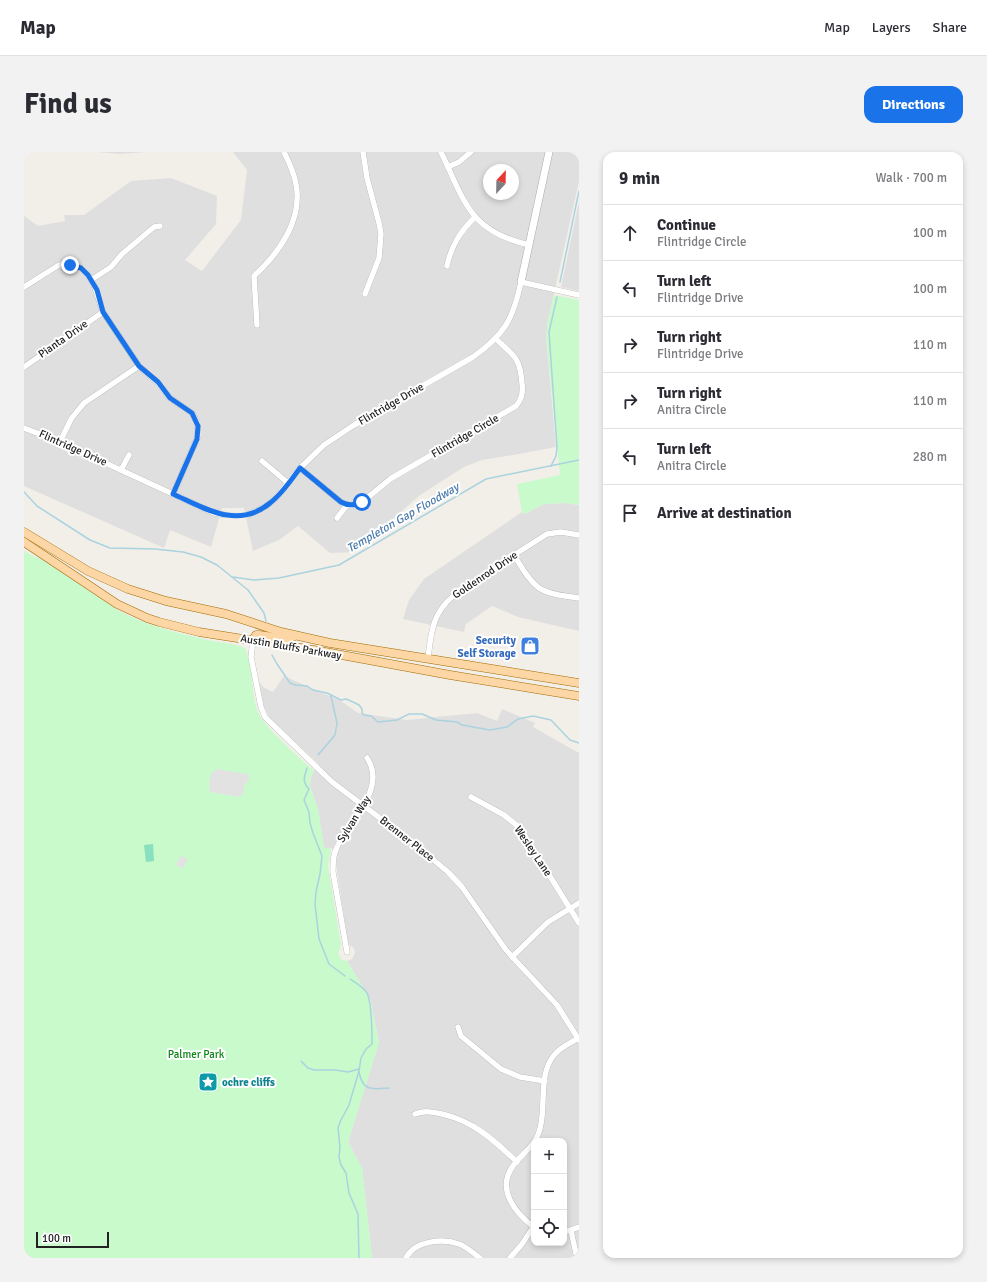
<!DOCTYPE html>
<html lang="en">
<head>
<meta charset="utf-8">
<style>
  body { margin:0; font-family:Signika,sans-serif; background:#f2f2f3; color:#2b2b33 }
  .controls { position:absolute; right:12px; bottom:12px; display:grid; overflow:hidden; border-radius:8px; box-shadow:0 2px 6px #0003 }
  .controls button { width:36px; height:36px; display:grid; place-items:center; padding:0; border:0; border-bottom:1px solid #e1e1e2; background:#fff; color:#2b2b33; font:20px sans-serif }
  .compass { position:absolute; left:459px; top:12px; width:36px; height:36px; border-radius:50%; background:#fff; box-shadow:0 2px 6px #0003; rotate:22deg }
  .scale { position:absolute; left:12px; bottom:10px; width:73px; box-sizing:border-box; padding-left:4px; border:2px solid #222; border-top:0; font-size:11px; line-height:14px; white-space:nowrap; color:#222; -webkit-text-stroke:3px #fff; paint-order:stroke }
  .stop { position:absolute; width:12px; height:12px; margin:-9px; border:3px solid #1a73e8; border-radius:50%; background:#fff }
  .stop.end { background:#1a73e8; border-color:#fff; box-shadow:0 1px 4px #0008 }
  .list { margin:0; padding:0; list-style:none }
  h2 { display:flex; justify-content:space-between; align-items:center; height:52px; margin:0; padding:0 16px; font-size:17px }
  h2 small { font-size:13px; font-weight:400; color:#7c7c81 }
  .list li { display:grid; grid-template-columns:26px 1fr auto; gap:12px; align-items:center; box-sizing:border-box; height:56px; padding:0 16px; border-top:1px solid #e1e1e2 }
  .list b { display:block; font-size:15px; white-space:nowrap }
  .list p { margin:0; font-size:13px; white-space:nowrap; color:#7c7c81 }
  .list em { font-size:13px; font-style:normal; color:#7c7c81 }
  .icon { flex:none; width:22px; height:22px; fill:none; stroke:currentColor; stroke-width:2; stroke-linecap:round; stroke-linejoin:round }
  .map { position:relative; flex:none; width:555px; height:1106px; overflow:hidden; border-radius:12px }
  header { display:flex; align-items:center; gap:24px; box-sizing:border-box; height:56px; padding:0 20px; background:#fff; border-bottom:1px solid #e1e1e2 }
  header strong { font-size:19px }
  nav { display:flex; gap:22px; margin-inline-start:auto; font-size:14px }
  .intro { display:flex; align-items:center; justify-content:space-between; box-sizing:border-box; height:96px; padding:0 24px }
  h1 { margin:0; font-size:28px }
  .button { padding:10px 18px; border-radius:12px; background:#1a73e8; color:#fff; font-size:14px; font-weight:700 }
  main { display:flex; gap:24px; padding:0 24px }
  aside { flex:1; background:#fff; border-radius:12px; box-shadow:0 2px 6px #0003 }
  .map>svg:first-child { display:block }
  .residential { fill:#e0dfdf; fill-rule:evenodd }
  .park { fill:#c8facc }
  .pitch { fill:#88e0be }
  .parking { fill:#e2e2e2 }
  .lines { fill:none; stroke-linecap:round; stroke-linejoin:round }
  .stream { stroke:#aad3df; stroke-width:1.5 }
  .minor-casing { stroke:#a9a9a9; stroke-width:6 }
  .tertiary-casing { stroke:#a9a9a9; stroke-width:8 }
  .primary-casing { stroke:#a06b00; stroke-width:9 }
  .minor { stroke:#fff; stroke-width:5.5 }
  .tertiary { stroke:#fff; stroke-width:7 }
  .primary { stroke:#fcd6a4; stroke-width:8 }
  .route { stroke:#1a73e8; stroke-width:5 }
  .labels { text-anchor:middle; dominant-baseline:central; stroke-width:4; stroke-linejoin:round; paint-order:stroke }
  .street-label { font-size:11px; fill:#222; stroke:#fff }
  .shop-label { font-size:11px; font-weight:bold; fill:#366cbe; stroke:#fff; text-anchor:end }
  .park-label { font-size:11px; fill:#0c8416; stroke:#fff }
  .culture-label { font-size:11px; font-weight:bold; fill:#0d838f; stroke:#fff; text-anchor:start }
  .water-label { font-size:12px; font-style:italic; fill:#4a7aab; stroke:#fff }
</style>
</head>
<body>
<header>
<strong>Map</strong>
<nav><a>Map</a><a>Layers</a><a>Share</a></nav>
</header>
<div class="intro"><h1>Find us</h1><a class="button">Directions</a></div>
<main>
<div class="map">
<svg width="555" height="1106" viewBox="0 0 555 1106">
  <rect width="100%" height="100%" fill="#f2efe9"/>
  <g class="residential">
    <path d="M73,0H122L95,2Z"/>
    <path d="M209,0H555V29L524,169L522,184L532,295L495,302L458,308L440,315L396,343L331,400L306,401L274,374L255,388L229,399L220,356H198L187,395L146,378L140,396L0,334V64L14,74L41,69L40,63H60L107,29L147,26L193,44L192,72L161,108L178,119L217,68L223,18ZM465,18H489V42H465Z"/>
    <path d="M555,49V139L537,135Z"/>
    <path d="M541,351L555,353V479L494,465L468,454L442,472L440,480L379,467L385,448L400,427L498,360L500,362L520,352Z"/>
    <path d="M260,524L317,549L334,561L383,568L453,561L473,569L478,557L511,571L509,575L553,600H555V1106H348L338,1016L324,990L355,890L346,847L323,809L328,807L331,801L330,796L325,793L324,791L313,719L312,713L315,697L300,696L294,657L286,634L287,623L295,612L246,566L240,555L235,529L239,535L249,540ZM510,989H540V1091H510Z"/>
  </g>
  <g class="park">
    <path d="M530,143L555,148V353L541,351L520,352L500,362L498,360L493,332L536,323L522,184L524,169Z"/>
    <path d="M0,399L11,405L17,407L95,459C124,474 153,481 184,488C196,491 210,491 221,496C230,516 226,540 234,560C239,574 277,607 290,619L286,626V634L294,657L300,696H307L304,714L317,793L314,802L318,808L323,809L346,847L355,891L324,990L338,1016L348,1106H0Z"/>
  </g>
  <path class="pitch" d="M129,692L130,709L122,710L120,693Z"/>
  <g class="parking">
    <path d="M193,617L223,622L225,624V628L221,632L219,642L215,645L186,640L185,632L187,622Z"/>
    <path d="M157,704L164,707L159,716L152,713Z"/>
  </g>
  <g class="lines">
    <g class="stream">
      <path d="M536,130L555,39"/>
      <path d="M527,314L532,304L533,295L525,180L533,145"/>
      <path d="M0,340L13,354L66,388L86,396L131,397L159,400L177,405L193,413L224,438L240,461L242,469"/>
      <path d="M209,425L230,428L255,426L315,413L462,327L555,308"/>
      <path d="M248,503L253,512L266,531L271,533L283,534L289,538L303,541L317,548L322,547L329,550L335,553L338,557V561L340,563L347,564L354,570L373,568L385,562H398L412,568L433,570L438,573L466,578L483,575L494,567L509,564L527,568L546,588L555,591"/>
      <path d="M294,603L311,583L313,571L307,544"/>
      <path d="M283,616C280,625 278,630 285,637L280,648L285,660L286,671L289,681L298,704L296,722L292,740L291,752L295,787L305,812L321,824"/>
      <path d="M326,827C332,831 339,835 343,841C348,851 348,881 348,892L342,897L337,906L335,919L325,953L316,970L314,976L316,995L315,1005L317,1013L322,1021L325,1041L334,1062L335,1106"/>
      <path d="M277,909L284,916L290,918H311L324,920L335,917"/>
      <path d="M335,920C339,940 348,937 365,936"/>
    </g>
    <g class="minor-casing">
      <g id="minor">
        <path d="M339,0L343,26L355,71L357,82L355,106L341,142"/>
        <path d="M417,0C441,50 445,79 505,93"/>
        <path d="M424,15L435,10L447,0"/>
        <path d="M423,114C427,94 436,80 451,65"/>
        <path d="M67,128L87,115L98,102L130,75L136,74"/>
        <path d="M0,135L35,113H46L57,116L64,123L70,133L79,160L115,214L134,231L146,246L168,261L173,270L174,284L149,342"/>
        <path d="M233,173L230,124C255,101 279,68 272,32C270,20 265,10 260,0"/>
        <path d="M0,215L79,160"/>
        <path d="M0,276L36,290L190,361L201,363H223L235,358L245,352L252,346L276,316L300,293L330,273L449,205C480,183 489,168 497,130L555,143"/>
        <path d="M36,290L47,267L60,251L115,214"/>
        <path d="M238,309L264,331"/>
        <path d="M276,316L317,350L323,353H327L338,350L366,327L492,254C498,247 499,241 498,231C496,205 490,204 472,187"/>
        <path d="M97,318L105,303"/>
        <path d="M313,366L323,353"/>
        <path d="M490,403C497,414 504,428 515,436C526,443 542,444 555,446"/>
        <path d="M229,488L227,505L237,555L241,565L308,630L393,694L424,720L438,735L482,798L533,853L555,888"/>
        <path d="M404,506C407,482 408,462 428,445L490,403L523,382L537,380L555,383"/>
        <path d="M447,645L480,663L496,676L555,771"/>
        <path d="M323,800L309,720C309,711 309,703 313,695C324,669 364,637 343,606"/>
        <path d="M488,805L524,770L555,751"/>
        <path d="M434,875L437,884L477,917L496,925L521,929"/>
        <path d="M391,962C402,958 407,960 418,962C449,969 470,988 493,1010"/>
        <path d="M511,989C526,964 511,924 531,902C537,895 547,891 554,886"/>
        <path d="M510,990C504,999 495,1005 489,1014C472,1037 491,1061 510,1075"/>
        <path d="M547,1079L553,1106"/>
        <path d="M540,1080L555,1075"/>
        <path d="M382,1106C390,1089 418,1086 435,1092C443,1095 449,1101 456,1106"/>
        <path d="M486,1106L498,1092L510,1074"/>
      </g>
    </g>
    <g class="tertiary-casing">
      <path id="tertiary" d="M497,130L525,0"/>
    </g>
    <g class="primary-casing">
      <g id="primary">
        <path d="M0,380L64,419L104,437L142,449L202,462L257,480L306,491L555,531"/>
        <path d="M0,390L93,452L123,466L135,470L175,480L296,499L426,523L555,544"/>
        <path d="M229,488L232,483H235L263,487L269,485"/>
      </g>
    </g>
    <use href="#minor" class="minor"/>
    <use href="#tertiary" class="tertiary"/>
    <use href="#primary" class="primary"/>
  </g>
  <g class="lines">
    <path class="route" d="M46,113L57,116L64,123L73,138L79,160L115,214L134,230L146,246L168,261L174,274L173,287L149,342C180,356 214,378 246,351C258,342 267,328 276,316L317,350C324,354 330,354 338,350"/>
  </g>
  <defs>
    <g id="shop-square" transform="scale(1)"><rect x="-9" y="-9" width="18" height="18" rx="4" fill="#3f7fe0" stroke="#fff"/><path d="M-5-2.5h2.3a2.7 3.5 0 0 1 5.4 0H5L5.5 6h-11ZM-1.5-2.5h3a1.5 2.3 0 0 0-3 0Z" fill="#fff"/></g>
    <g id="sight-square" transform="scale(1)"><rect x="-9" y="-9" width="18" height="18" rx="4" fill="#0f9aa8" stroke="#fff"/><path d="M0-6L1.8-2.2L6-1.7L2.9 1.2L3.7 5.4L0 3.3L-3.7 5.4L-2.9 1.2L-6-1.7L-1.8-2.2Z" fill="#fff"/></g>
  </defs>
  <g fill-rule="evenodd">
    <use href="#shop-square" x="506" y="494"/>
    <use href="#sight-square" x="184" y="930"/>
  </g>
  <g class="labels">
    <g class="street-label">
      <text transform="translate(39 187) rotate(-35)">Pianta Drive</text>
      <text transform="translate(367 252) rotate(-30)">Flintridge Drive</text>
      <text transform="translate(441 284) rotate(-30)">Flintridge Circle</text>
      <text transform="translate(49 296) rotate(24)">Flintridge Drive</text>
      <text transform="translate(461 423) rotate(-34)">Goldenrod Drive</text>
      <text transform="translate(267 495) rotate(10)">Austin Bluffs Parkway</text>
      <text transform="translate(330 667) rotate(-58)">Sylvan Way</text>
      <text transform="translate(383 687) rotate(38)">Brenner Place</text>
      <text transform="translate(509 699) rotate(56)">Wesley Lane</text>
    </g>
    <g class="shop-label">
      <text x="492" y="488">Security<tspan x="492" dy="13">Self Storage</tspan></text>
    </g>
    <g class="park-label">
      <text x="172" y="902">Palmer Park</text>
    </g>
    <g class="culture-label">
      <text x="198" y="930">ochre cliffs</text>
    </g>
    <g class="water-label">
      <text transform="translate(379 366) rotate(-30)">Templeton Gap Floodway</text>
    </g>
  </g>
</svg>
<div class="controls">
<button>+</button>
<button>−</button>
<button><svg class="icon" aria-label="locate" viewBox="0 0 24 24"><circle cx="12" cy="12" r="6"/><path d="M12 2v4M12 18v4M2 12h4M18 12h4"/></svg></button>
</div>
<svg class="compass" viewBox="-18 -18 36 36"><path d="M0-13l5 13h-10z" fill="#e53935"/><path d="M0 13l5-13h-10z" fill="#7c7c81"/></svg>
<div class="scale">100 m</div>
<div class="stop" style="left:338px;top:350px"></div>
<div class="stop end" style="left:46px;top:113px"></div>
</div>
<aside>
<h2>9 min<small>Walk · 700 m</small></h2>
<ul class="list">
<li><svg class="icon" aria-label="ahead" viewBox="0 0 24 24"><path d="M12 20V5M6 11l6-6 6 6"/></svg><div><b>Continue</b><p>Flintridge Circle</p></div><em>100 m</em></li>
<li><svg class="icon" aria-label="left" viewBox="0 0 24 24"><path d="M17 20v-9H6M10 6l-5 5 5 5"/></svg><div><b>Turn left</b><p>Flintridge Drive</p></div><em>100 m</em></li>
<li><svg class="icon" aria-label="right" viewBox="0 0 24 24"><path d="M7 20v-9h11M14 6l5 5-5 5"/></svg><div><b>Turn right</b><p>Flintridge Drive</p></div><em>110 m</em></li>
<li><svg class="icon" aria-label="right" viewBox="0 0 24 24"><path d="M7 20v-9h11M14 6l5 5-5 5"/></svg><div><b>Turn right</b><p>Anitra Circle</p></div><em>110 m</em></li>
<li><svg class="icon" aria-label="left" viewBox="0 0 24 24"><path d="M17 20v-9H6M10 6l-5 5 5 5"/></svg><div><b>Turn left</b><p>Anitra Circle</p></div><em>280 m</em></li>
<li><svg class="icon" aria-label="arrive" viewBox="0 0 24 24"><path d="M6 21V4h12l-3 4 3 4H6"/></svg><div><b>Arrive at destination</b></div></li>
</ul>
</aside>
</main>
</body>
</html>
